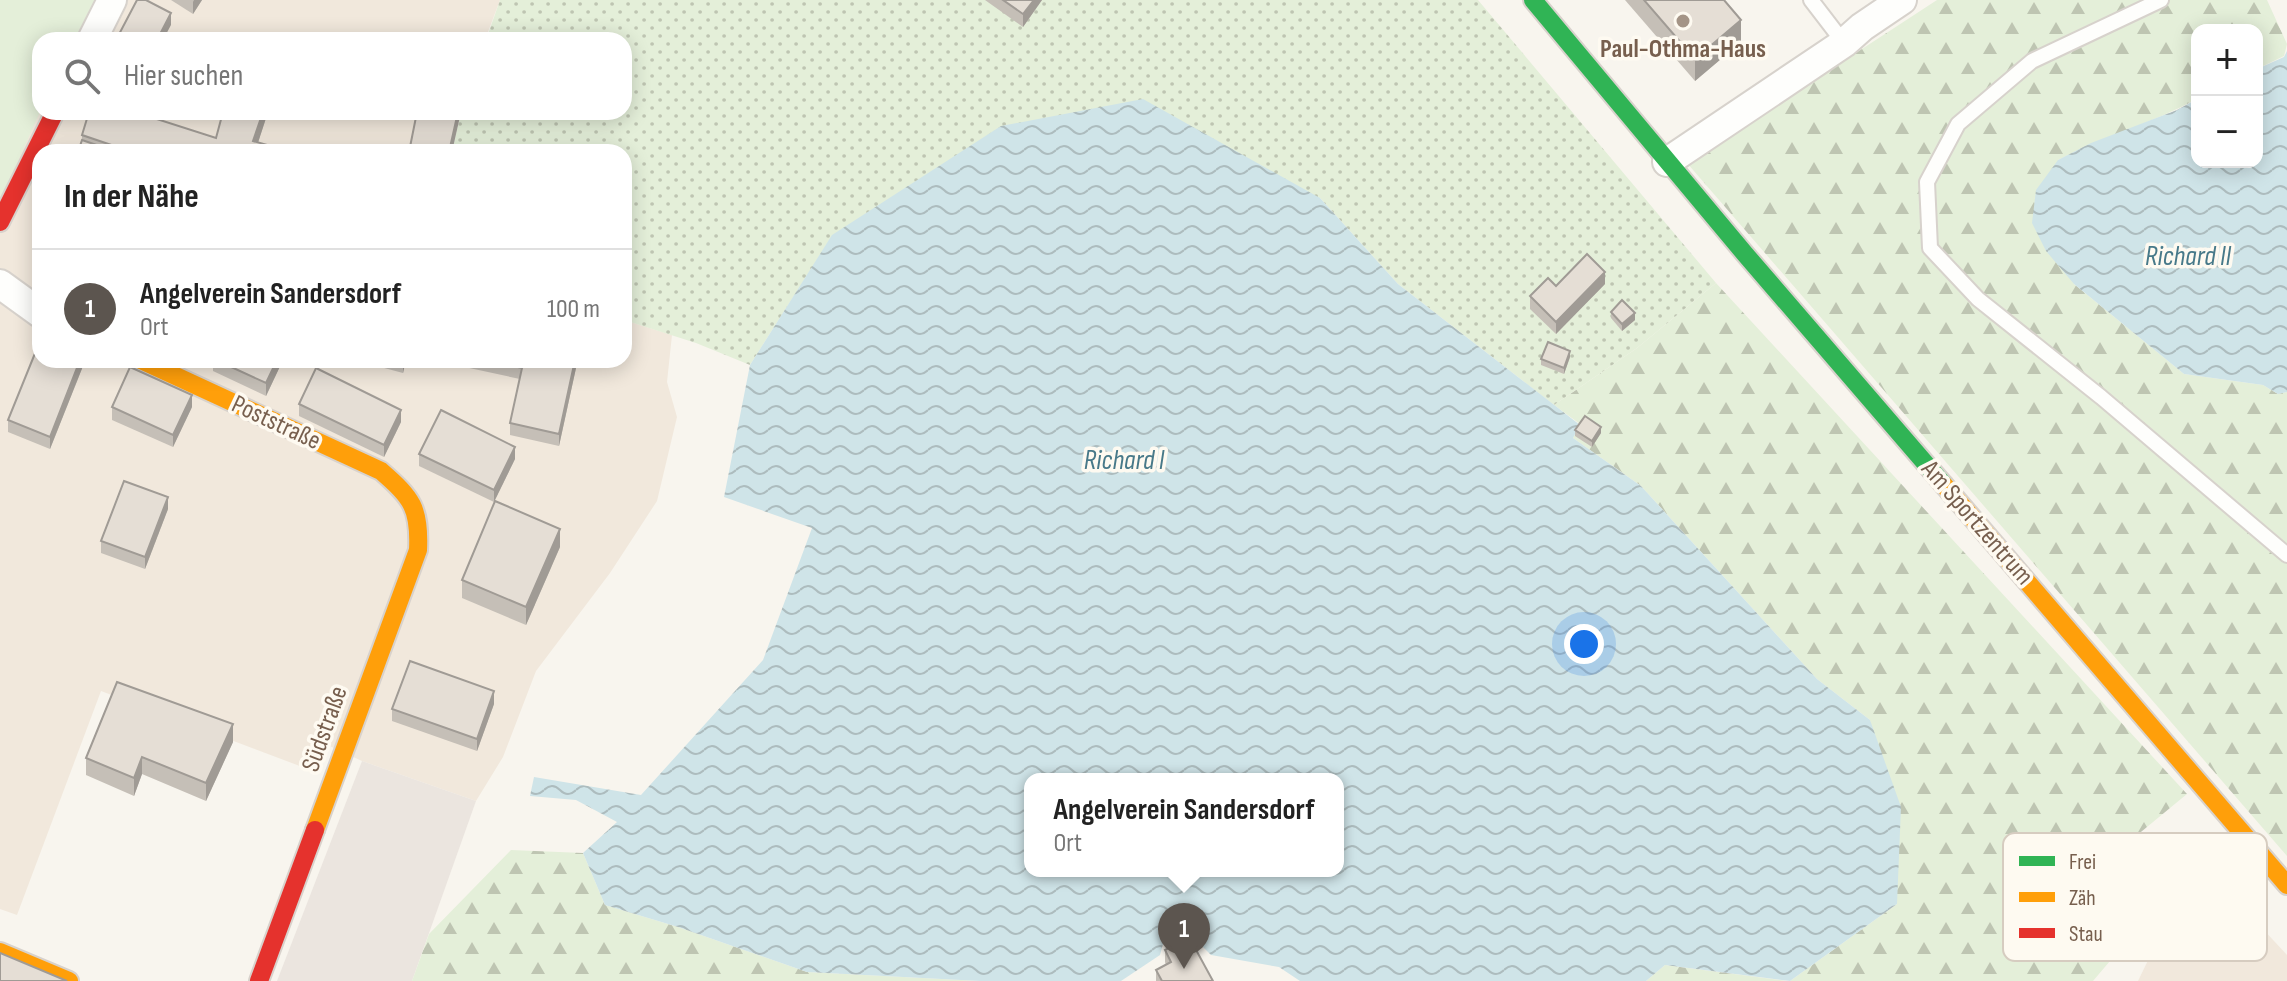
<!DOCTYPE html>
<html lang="de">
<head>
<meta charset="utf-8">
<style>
  body { margin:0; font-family:"Sofia Sans Condensed",sans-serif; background:#f2f2f2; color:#222 }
  .controls { position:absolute; right:24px; top:24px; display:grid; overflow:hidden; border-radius:16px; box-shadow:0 4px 20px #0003 }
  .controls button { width:72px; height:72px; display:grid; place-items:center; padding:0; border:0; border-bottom:2px solid #e0e0e0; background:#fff; color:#222; font:40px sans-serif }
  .you { position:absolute; left:1584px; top:644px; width:28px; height:28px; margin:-20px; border:6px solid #fff; border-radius:50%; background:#1a73e8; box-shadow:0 0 0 12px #1a73e833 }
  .badge { display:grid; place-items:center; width:52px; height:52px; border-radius:50%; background:#5c554f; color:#fff; font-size:26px; font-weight:700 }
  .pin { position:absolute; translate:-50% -66px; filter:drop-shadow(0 2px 4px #0008) }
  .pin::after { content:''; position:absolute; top:42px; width:28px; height:24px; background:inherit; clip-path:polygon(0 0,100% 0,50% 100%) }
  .popup { position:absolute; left:1024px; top:773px; width:320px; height:104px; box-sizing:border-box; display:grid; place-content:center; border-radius:16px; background:#fff; filter:drop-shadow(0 2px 6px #0005); font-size:26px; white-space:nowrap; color:#767676 }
  .popup b { font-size:30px; color:#222 }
  .popup::after { content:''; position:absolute; left:50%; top:100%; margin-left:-16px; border:16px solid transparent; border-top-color:#fff }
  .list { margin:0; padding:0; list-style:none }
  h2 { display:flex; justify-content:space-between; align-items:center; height:104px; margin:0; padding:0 32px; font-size:34px }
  h2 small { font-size:26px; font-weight:400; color:#767676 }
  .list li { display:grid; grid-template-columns:52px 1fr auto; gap:24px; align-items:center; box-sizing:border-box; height:120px; padding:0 32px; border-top:2px solid #e0e0e0 }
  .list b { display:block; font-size:30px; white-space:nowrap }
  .list p { margin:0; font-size:26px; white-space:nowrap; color:#767676 }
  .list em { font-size:26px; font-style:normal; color:#767676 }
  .icon { flex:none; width:44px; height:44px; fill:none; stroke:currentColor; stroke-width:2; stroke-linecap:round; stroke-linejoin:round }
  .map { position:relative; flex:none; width:2287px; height:981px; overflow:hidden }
  .search { position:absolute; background:#fff; box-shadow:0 4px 20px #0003; left:32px; top:32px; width:600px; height:88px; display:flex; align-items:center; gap:20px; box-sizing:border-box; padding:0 28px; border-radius:24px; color:#767676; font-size:30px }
  .panel { position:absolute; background:#fff; box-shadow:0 4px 20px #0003; left:32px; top:144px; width:600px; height:224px; border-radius:24px }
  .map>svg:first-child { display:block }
  .residential { fill:#f1e8dc }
  .industrial { fill:#ebe5df }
  .forest { fill:url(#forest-firs) }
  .park { fill:#e4efd9 }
  .garden { fill:url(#garden-dots) }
  .water { fill:url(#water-waves); fill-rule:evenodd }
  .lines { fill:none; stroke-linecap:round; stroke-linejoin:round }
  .lane-casing { stroke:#d7d2cc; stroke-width:18 }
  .street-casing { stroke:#d7d2cc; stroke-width:32 }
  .fast-casing { stroke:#d8d2cc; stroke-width:22 }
  .slow-casing { stroke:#d8d2cc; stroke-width:22 }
  .jam-casing { stroke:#d8d2cc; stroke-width:22 }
  .lane { stroke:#fefefc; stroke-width:14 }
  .street { stroke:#fefefc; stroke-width:28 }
  .fast { stroke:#30b455; stroke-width:18 }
  .slow { stroke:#ff9f0a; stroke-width:18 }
  .jam { stroke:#e5322d; stroke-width:18 }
  .wall { fill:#c5bfb7 }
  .shaded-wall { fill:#a09b95 }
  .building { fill:#e5ded5; stroke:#a09b95; stroke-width:2 }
  .poi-dot { fill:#a49486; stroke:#fefaf1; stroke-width:3 }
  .labels { text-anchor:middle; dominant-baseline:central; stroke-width:7; stroke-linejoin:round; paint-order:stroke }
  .poi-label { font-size:26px; font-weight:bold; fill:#775f4e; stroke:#fefaf1 }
  .street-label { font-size:26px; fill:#775f4e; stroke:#fefaf1 }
  .water-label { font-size:28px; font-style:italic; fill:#477989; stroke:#fefaf1 }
  .key { fill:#fefaf1; stroke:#d6ccc0; stroke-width:2 }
  .key-label { font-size:22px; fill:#775f4e }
</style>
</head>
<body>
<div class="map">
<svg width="2287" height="981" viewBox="0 0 2287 981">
  <defs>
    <pattern id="forest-firs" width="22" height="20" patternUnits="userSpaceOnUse" patternTransform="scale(2)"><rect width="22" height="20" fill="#e4efd9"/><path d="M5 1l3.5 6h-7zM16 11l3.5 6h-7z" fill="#bec5b2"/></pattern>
    <pattern id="garden-dots" width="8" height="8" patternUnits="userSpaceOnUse" patternTransform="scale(2)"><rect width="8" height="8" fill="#e4efd9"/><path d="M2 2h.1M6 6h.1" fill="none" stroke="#bec5b2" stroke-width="1.8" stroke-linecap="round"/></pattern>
    <pattern id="water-waves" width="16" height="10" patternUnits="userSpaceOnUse" patternTransform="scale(2)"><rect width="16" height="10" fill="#cfe4e8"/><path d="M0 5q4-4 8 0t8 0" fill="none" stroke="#adbcbe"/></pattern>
  </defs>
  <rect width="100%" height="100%" fill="#f8f5ee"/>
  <g class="residential">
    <path d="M0,0H500L485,40H40V112H460L451,152H40V360H624V320L672,335L667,382L677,417L657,501L610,573L536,671L503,757L476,801L362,761L323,743L313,771L101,691L17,915L0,909Z"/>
    <path d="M2222,885L2287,955V981H2138L2155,946Z"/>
  </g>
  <path class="industrial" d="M362,761L476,801L412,981H277Z"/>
  <g class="forest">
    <path d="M1937,0H2267L2287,44L2284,56L2257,69V30H2197V99C2152,123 2103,137 2058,160L2074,284L2184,374L2263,385L2278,394L2287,392V856L1687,163Z"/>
    <path d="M1716,283L2187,794L2113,855L2110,961L2093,981H1790L1897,904L1870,720L1817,679L1641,486L1573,438L1580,424L1554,405L1637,348Z"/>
    <path d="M511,850L583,853L605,905L678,927L807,972L980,981H412L429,934Z"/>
    <path d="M1665,965L1787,981H1646Z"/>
  </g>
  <path class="park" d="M0,0H98L78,40H40V112L0,201Z"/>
  <path class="garden" d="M500,0H1478L1716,283L1637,348L1554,405L1398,284L1320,198L832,236L750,365L696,343L624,320V152H452L461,112H624V40H486Z"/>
  <g class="water">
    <path d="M2287,51V392L2278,394L2263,385L2184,374L2074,284L2046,251L2032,223L2036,190L2058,160L2091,143L2177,110L2197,99V162H2257V69L2284,57Z"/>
    <path d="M1143,99L1320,198L1398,284L1580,425L1573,438L1641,486L1817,679L1870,720L1901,807L1897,904L1790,981L1665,965L1646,981H1300L1279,967L1211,955L1171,915L1160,955L1121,981H980L807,972L678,927L605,905L583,853L617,822L576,800L530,796L534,777L641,795L763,660L812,528L724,497L750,365L832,235L1001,126ZM1030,779H1338V871H1030Z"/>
  </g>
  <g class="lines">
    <g class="lane-casing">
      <g id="lane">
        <path d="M1811,0L1844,43"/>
        <path d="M2161,0L2032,61L1958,124L1927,182L1930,248L1978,299L2101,397L2287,555"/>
      </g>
    </g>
    <g class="street-casing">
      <g id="street">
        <path d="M92,40L112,0"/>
        <path d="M1667,162L1844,43L1862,27L1902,0"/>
        <path d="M0,284L40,313"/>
      </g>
    </g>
    <g class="fast-casing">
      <path id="fast" d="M1533,0L1745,254L1944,485"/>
    </g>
    <g class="slow-casing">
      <g id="slow">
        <path d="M141,360L381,471C412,498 420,508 418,550L315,830"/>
        <path d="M1944,485L2287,885"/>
        <path d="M0,952L69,981"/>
      </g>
    </g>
    <g class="jam-casing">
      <g id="jam">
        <path d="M0,222L55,112"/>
        <path d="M259,981L315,830"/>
      </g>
    </g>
    <use href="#lane" class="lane"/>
    <use href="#street" class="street"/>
    <use href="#fast" class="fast"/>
    <use href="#slow" class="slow"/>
    <use href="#jam" class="jam"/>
  </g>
  <g class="wall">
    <path d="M171,0H202L193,14Z"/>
    <path d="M985,0H1042L1023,27Z"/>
    <path d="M1625,0H1724L1741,42L1695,81Z"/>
    <path d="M268,112L258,142L292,152H78L82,140V135L216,138Z"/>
    <path d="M40,258V292L34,289V271Z"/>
    <path d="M1605,284L1556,334L1530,309V296L1556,286Z"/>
    <path d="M1611,312L1635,320L1622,331L1611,318Z"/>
    <path d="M1570,357L1564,374L1541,365V359Z"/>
    <path d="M83,360V366L50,449L8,432V420Z"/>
    <path d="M213,360H283L266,396L213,371Z"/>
    <path d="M358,360H406L403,373L358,361Z"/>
    <path d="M423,360H448L447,364Z"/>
    <path d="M460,360H576V368L559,446L510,435V423L520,379L460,366Z"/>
    <path d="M299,404L401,422L384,457L299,416Z"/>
    <path d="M112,407H192L173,447L112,420Z"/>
    <path d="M1575,430L1601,433L1592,447L1575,436Z"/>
    <path d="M419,454L515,459L494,502L419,466Z"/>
    <path d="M168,509L145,569L101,553V541Z"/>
    <path d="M560,547L526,625L462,598V580Z"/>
    <path d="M494,704L477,751L392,721V709Z"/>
    <path d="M233,742L206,801L142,774L134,796L86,775V758Z"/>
    <path d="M1165,950L1213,981H1156V970L1166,965L1165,962Z"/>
  </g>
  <g class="shaded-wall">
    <path d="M194,0H202L193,14V2Z"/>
    <path d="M1034,0H1042L1023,27V14Z"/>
    <path d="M171,13V25L163,40H157Z"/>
    <path d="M1741,20V42L1695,81V59Z"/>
    <path d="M263,112H268L255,152L253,141Z"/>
    <path d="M458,112H461L452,152H449Z"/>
    <path d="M1605,272V284L1556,334V322Z"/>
    <path d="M1635,313V320L1622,331V324Z"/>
    <path d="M1570,351V357L1564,374V368Z"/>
    <path d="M80,360H83V366L50,449V437Z"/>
    <path d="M277,360H283L266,396V383Z"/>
    <path d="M403,360H406L403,373Z"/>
    <path d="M575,360H576V368L559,446V434Z"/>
    <path d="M192,395V407L173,447V435Z"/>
    <path d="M401,410V422L384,457V445Z"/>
    <path d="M1601,427V433L1592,447V441Z"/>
    <path d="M515,447V459L494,502V490Z"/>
    <path d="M168,497V509L145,569V557Z"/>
    <path d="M560,529V547L526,625V607Z"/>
    <path d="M494,691V704L477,751V739Z"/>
    <path d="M233,724V742L206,801V783Z"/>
    <path d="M142,757V774L134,796V778Z"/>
  </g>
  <g class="building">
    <path d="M137,0H146L171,13L157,40H116Z"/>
    <path d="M1003,0H1034L1023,14Z"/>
    <path d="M1644,0H1724L1741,20L1695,59Z"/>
    <path d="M89,112H135L216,138L223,112H263L253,141L292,152H132L82,135Z"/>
    <path d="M417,112H458L449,152H409Z"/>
    <path d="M82,140L117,152H78Z"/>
    <path d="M1587,254L1605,272L1556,322L1530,296L1548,278L1556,286Z"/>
    <path d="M40,258V274L34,271Z"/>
    <path d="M1622,300L1635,313L1622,324L1611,312Z"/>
    <path d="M40,341V360H80L50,437L8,420Z"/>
    <path d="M1548,342L1570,351L1564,368L1541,359Z"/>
    <path d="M216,360H277L266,383Z"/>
    <path d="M488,360H575L559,434L510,423L522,368Z"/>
    <path d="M130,367L192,395L173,435L112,407Z"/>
    <path d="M316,368L401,410L384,445L299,404Z"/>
    <path d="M441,410L515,447L494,490L419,454Z"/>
    <path d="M1585,416L1601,427L1592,441L1575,430Z"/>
    <path d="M124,481L168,497L145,557L101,541Z"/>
    <path d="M495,501L560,529L526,607L462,580Z"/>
    <path d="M410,661L494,691L477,739L392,709Z"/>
    <path d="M117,682L233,724L206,783L142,757L134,778L86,758Z"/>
    <path d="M1189,937L1213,981H1162L1156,970L1171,962L1165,950Z"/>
    <path d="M0,953L67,981H0Z"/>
  </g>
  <circle class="poi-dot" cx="1683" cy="21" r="8"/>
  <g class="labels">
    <g class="poi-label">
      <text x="1683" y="49">Paul-Othma-Haus</text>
    </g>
    <g class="street-label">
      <text transform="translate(276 423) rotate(25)">Poststraße</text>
      <text transform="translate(1977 523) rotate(49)">Am Sportzentrum</text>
      <text transform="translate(325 729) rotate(-70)">Südstraße</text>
    </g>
    <g class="water-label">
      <text x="2188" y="256">Richard II</text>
      <text x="1124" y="460">Richard I</text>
    </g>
  </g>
  <rect x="2003" y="833" width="264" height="128" rx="12" class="key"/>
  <rect x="2019" y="856" width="36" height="10" fill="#30b455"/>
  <rect x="2019" y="892" width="36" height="10" fill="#ff9f0a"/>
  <rect x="2019" y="928" width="36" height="10" fill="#e5322d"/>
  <g class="key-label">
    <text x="2069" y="869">Frei</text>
    <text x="2069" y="905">Zäh</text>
    <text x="2069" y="941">Stau</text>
  </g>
</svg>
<div class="controls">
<button>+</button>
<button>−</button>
</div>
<div class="you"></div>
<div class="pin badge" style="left:1184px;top:969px">1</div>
<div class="popup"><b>Angelverein Sandersdorf</b>Ort</div>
<div class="search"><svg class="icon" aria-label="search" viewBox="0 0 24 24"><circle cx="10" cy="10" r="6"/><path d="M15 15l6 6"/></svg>Hier suchen</div>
<section class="panel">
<h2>In der Nähe<small></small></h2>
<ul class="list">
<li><span class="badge">1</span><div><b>Angelverein Sandersdorf</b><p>Ort</p></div><em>100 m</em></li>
</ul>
</section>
</div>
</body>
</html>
